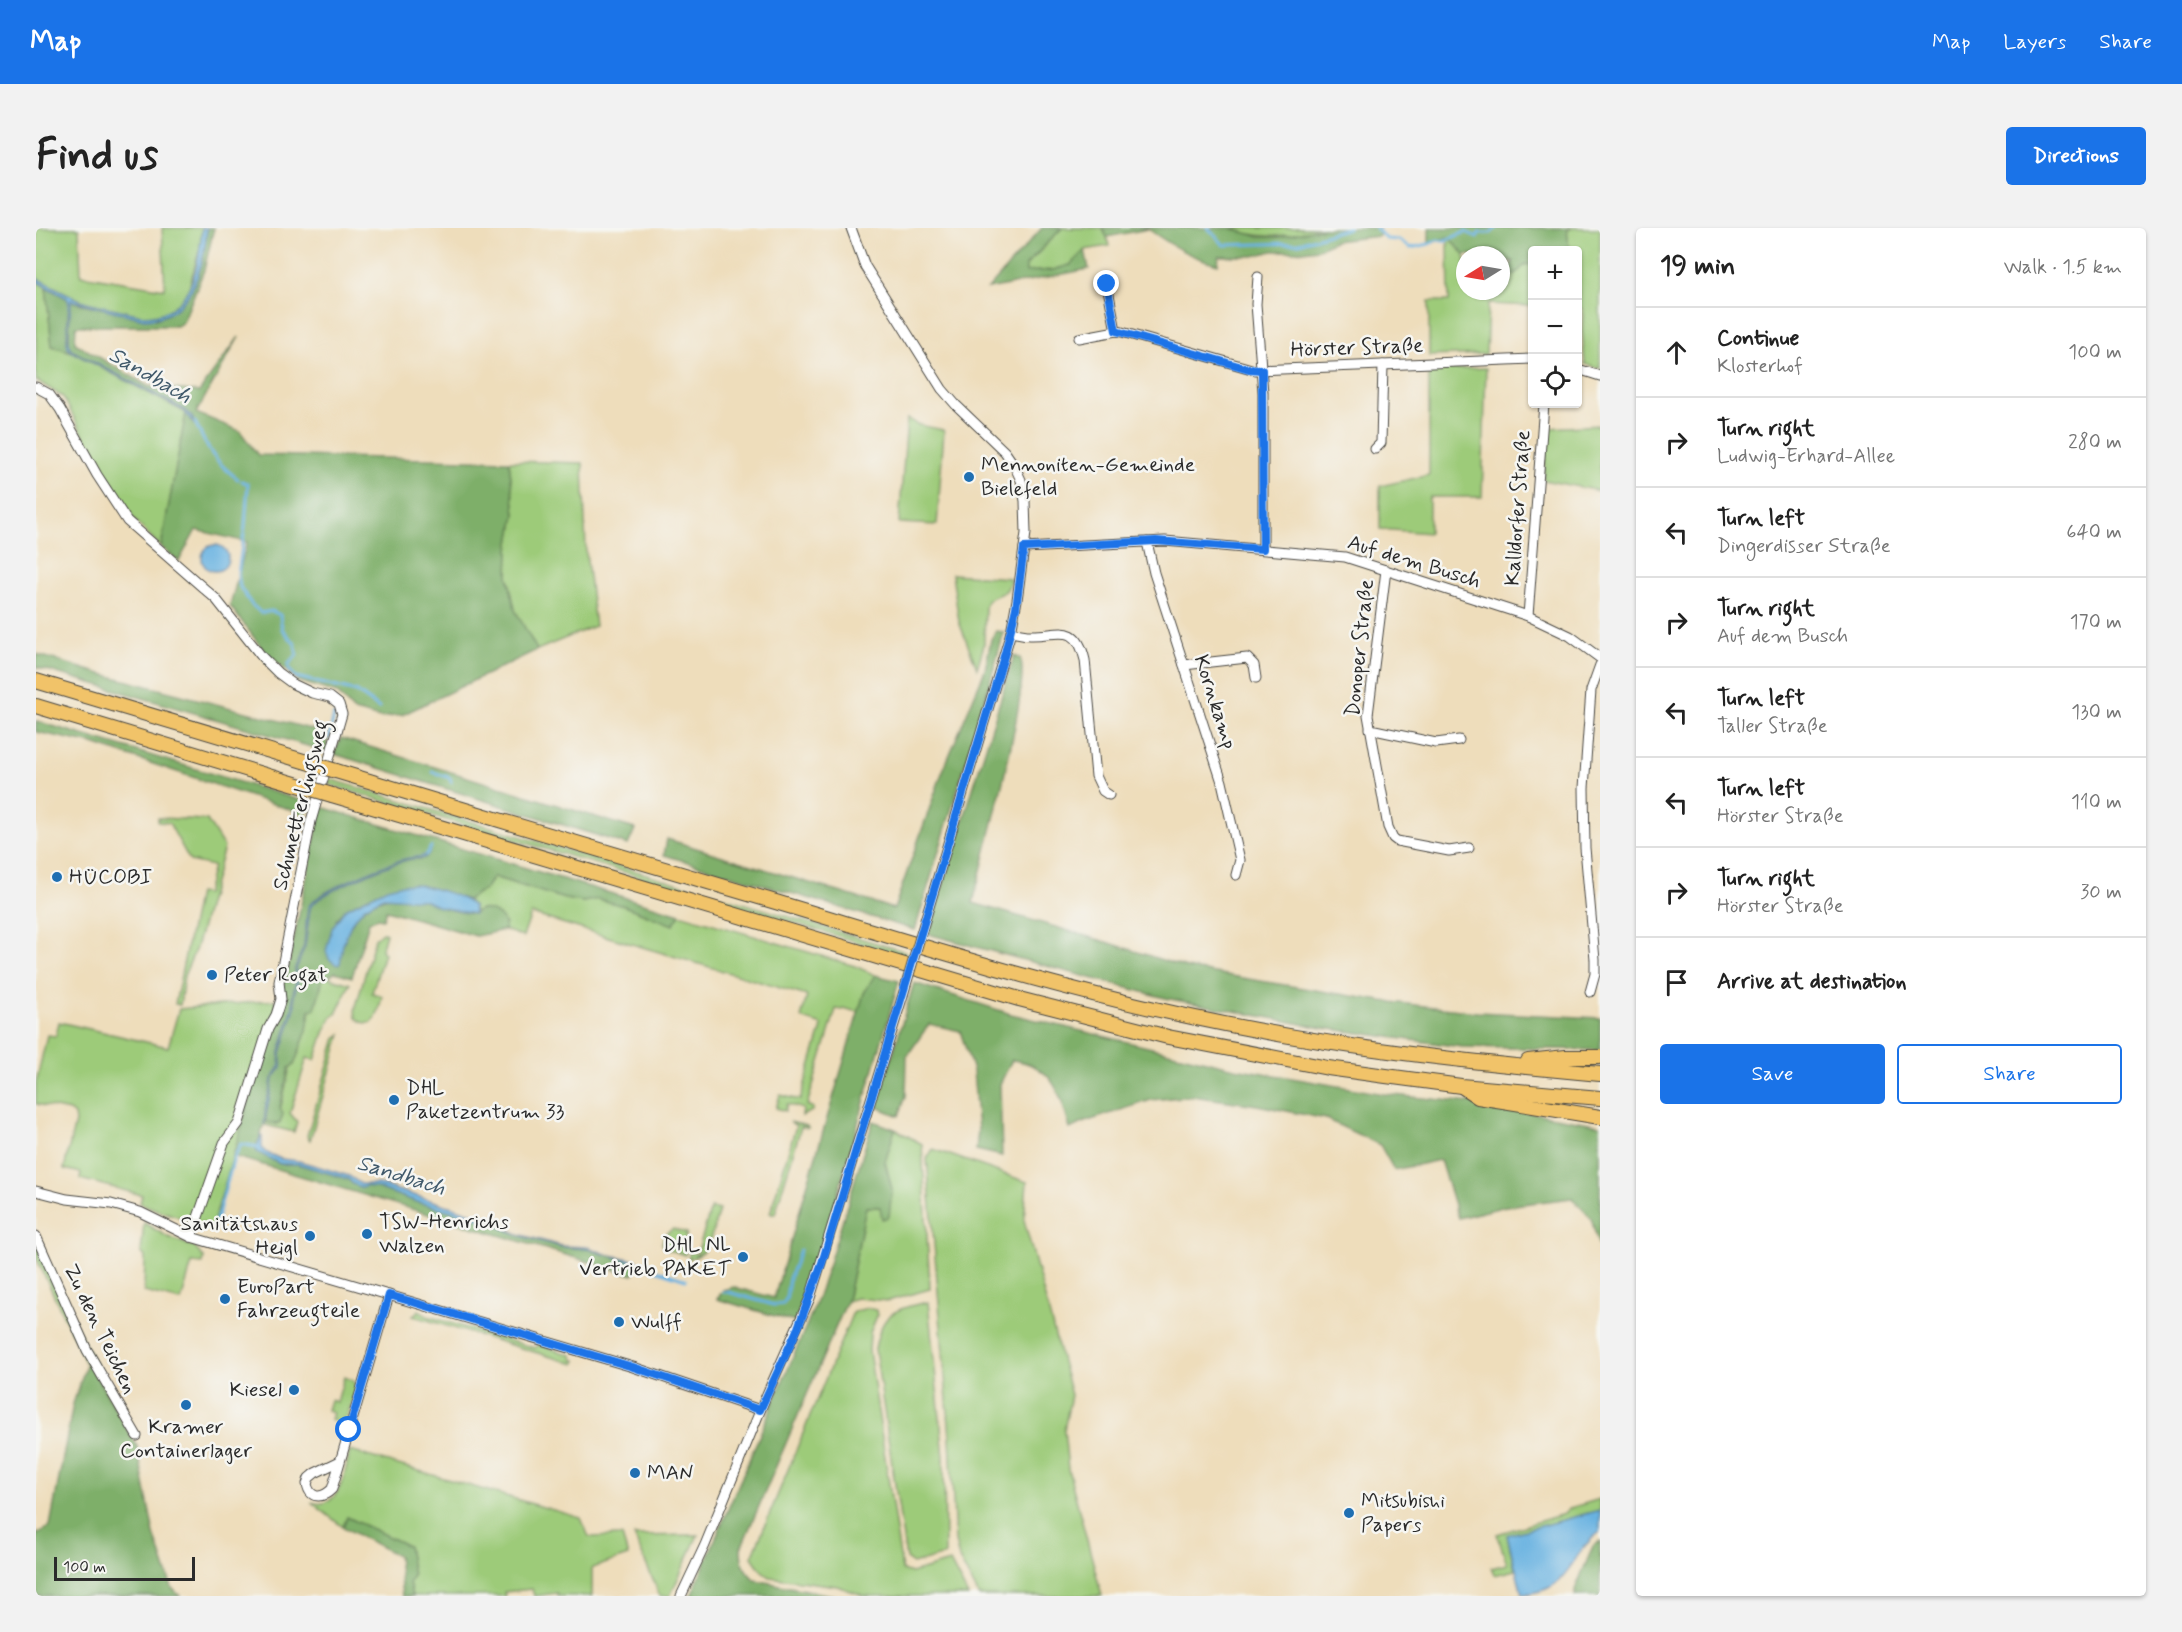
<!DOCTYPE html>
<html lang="en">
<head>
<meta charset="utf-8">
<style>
  body { margin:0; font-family:Mynerve,sans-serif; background:#f2f2f2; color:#222 }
  .controls { position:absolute; right:18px; top:18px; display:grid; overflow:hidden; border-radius:6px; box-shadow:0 2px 4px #0004 }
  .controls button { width:54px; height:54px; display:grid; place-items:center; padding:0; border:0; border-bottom:2px solid #e0e0e0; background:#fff; color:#222; font:30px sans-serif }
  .compass { position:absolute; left:1420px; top:18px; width:54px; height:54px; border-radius:50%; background:#fff; box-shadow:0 2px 4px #0004; rotate:259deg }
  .scale { position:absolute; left:18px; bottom:15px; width:141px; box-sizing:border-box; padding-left:6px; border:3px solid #2b2b2b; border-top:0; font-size:16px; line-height:21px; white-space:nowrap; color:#2b2b2b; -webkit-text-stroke:4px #f6f6f2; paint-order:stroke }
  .stop { position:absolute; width:18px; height:18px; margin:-14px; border:4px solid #1a73e8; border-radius:50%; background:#fff }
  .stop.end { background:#1a73e8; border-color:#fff; box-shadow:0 2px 6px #0008 }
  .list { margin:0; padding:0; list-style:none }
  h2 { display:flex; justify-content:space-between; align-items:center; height:78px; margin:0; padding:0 24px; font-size:26px }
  h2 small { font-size:20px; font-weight:400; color:#767676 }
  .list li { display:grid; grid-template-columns:39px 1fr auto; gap:18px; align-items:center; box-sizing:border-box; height:90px; padding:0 24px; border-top:2px solid #e0e0e0 }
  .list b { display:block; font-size:22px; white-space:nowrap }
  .list p { margin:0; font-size:20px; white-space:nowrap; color:#767676 }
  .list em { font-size:20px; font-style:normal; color:#767676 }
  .actions { display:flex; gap:12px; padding:18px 24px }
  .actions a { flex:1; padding:14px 0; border:2px solid #1a73e8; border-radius:6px; text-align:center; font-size:21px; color:#1a73e8 }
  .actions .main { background:#1a73e8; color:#fff }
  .icon { flex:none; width:33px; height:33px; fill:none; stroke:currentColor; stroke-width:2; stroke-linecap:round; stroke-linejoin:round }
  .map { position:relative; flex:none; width:1564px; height:1368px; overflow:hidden; border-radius:6px }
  header { display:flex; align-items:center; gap:36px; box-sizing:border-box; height:84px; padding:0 30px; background:#1a73e8; color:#fff }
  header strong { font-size:28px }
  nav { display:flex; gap:33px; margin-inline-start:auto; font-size:21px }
  .intro { display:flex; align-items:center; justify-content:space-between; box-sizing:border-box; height:144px; padding:0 36px }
  h1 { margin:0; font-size:42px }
  .button { padding:15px 27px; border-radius:6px; background:#1a73e8; color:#fff; font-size:21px; font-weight:700 }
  main { display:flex; gap:36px; padding:0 36px }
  aside { flex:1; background:#fff; border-radius:6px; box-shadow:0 2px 4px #0004 }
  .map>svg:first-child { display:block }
  .green { fill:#9dcb79; stroke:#647b52; stroke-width:1.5 }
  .forest { fill:#7eaf69; stroke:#546d4a; stroke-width:1.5 }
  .water { fill:#69b2e1; stroke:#4a6e86; stroke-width:1.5 }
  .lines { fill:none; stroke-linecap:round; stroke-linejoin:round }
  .stream { stroke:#69b2e1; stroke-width:3 }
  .minor-casing { stroke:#484641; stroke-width:11 }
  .highway-casing { stroke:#484641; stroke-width:16 }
  .minor { stroke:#fff; stroke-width:9 }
  .highway { stroke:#f1c369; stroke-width:14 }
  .minor-bridge-casing { stroke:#484641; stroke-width:11; stroke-linecap:butt }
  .highway-bridge-casing { stroke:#484641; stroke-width:16; stroke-linecap:butt }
  .minor-bridge { stroke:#fff; stroke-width:9 }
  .highway-bridge { stroke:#f1c369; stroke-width:14 }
  .route { stroke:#1a73e8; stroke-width:8 }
  .poi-dot { fill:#1f6fb2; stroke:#f6f6f2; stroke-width:2 }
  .labels { text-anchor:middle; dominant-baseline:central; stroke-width:5; stroke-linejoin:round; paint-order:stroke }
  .street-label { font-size:21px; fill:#2b2b2b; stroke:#f6f6f2 }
  .poi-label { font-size:21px; fill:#2b2b2b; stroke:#f6f6f2; text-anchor:start }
  .water-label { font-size:22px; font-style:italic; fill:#415a6b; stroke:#f6f6f2 }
</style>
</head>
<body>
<header>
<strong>Map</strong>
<nav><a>Map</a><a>Layers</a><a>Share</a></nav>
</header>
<div class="intro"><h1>Find us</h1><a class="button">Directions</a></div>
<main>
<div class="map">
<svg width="1564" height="1368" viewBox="0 0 1564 1368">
  <rect width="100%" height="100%" fill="#f6f6f2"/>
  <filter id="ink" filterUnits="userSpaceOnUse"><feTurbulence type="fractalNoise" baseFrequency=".0167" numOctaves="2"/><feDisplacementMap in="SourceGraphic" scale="12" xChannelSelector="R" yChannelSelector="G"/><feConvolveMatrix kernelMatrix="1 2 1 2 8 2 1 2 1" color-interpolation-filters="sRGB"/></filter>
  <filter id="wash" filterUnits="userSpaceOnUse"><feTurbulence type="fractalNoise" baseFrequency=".008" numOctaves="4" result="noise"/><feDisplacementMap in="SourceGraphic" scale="24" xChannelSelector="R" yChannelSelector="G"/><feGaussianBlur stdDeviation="1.35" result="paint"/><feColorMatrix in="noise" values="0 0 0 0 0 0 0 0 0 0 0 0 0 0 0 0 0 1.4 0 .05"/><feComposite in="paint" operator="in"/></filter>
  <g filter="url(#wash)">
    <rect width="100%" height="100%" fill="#edb"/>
    <g class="green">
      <path d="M0,0H43L45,47L129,61L126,0H166L164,19L153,60L148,71L131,85L120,88H109L46,73L0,50Z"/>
      <path d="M1026,0H1066L1071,9L1073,18L1049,22L1034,37L1017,42L990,44L989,39Z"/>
      <path d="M1194,0H1289C1253,7 1229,14 1194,0Z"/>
      <path d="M1536,0H1564V141L1549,136L1546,103L1547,81L1542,80V22H1533L1531,1Z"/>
      <path d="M1412,9L1429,27V63H1465V48L1478,47L1490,36L1496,37V78L1452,76L1450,126L1393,128V73H1413Z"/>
      <path d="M0,53L10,59L16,118L36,124L150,185L125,319L99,293L62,234L27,169L0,152Z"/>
      <path d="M1450,140L1446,269H1393V305L1344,301V258L1393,247V142Z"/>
      <path d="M871,191L883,197L908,202L901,297L863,295Z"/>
      <path d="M1564,197V263L1507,252L1513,200Z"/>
      <path d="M473,233L547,235L550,324L559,398L501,422L479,382L472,348L473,321L479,286Z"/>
      <path d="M916,346L974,350C973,369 963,363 951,373L949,379L948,417L941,440L923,394Z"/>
      <path d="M293,551L870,724L869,729C677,668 484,615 292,556Z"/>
      <path d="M122,590L171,592L188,619L160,720L148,748L144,777L139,776L162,665L170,666L177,638L154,633L133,595L122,594Z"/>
      <path d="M457,649L529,671L547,674L562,671L588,678L637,696L644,686L819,738L839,747L828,765L823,784L807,780L806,782L800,781L771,877L777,880L776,883L766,888L767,881L751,876L749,883L740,880L744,867L764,872L785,802L786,797L765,790L771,768L495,686L487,709L469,702V694L445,681L439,684L437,678L431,672L450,660Z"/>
      <path d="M346,704L350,705L345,723L348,725L336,765L346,768C343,782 339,807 320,789L319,782L339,710Z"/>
      <path d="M292,749L314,756L300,786L295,790L288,805L279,832L271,830L254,885L261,894L258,904L229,897L230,894L241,896L254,839L258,837L271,802L274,782L279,780L287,750Z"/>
      <path d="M239,772L241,780L176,999L124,983L104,975L106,967L44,951L45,945L28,941L39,894L38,887L33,883L0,876V855L11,807L20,808L23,794L132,819L143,781Z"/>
      <path d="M305,806L274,912L273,911L271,908L300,810Z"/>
      <path d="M754,894L771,898L772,900L765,899L739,986L734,985L760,898Z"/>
      <path d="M859,901L886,916L894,1061L852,1073L821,1070L811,1073L830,979H844L856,961L849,934Z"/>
      <path d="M897,921L991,954L988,992L1035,1167L1028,1202L1032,1241L1066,1368H943L923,1331L919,1313L914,1209L891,931Z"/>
      <path d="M675,980L683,982C677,1000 675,1029 652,1031L654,1024L661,1026Z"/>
      <path d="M108,995L132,1009L158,1019L168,1030L167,1036L156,1035L145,1073L108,1064L109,1029L105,1024Z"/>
      <path d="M637,1001L651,1005L646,1021L650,1023L649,1027L627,1020L626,1015L628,1007Z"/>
      <path d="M0,1016L78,1174L79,1181L51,1135L50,1136L0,1029Z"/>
      <path d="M892,1074L908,1229L909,1327L877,1336L870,1331L839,1121C845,1085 858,1081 892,1074Z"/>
      <path d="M831,1080L840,1082L841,1088L834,1105L833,1123L866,1342L875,1345L914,1334L932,1368H829L801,1358L734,1349L725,1342L716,1329L817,1084Z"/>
      <path d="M383,1082L391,1088L499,1120L503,1117L536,1127L537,1132H540L539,1136L377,1088Z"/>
      <path d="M308,1149L316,1152L320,1159L311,1189L302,1194L295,1192L297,1184L291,1182L294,1172L301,1174Z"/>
      <path d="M314,1223L545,1290L553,1309L586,1308L592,1328L556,1340V1368H521V1365L498,1368L496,1361L468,1364L469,1368H376L373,1354L377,1347L372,1318L311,1289L307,1299L275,1274C305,1284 309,1242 314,1223Z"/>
      <path d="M1564,1271V1282L1471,1307L1479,1342L1458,1347L1455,1340L1471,1336L1461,1306L1528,1286L1534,1280Z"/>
      <path d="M662,1307L634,1368H624L598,1308Z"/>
    </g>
    <g class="forest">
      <path d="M171,0H178L168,42L147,94L141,98H40L39,115L112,158L163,164L203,109L160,185L204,203L222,227L473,233L479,286L473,321L472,348L479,382L501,422L366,487L344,490L318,483L301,465L262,453L229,424L194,378L211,314L160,302L143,333L125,319L150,185L159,197L156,189L149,182L37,123L34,120L33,114L34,72L45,76L120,91C159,78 168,38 171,0Z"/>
      <path d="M1006,0H1026L990,37V44L1017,42L1034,37L1049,22L1053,41L952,61Z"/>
      <path d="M1066,0H1194L1223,9H1243L1289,0H1343V8L1298,13L1282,21L1267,23H1236L1218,28H1183L1182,36C1153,29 1135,17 1112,1L1071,9Z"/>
      <path d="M1393,0H1536L1531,2L1533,22H1496V37L1490,36L1478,47L1465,48V43L1471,42L1478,33L1465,34V27H1429L1412,9L1393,16Z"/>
      <path d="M10,59L31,70L33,75L31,114L33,120L36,124L16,118Z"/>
      <path d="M960,403L968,404L958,440L879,702L628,627L631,611L858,681L906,545L949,442L955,411Z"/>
      <path d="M0,426L58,444L290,505L292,524L0,439Z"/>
      <path d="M978,428L984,430C997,453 945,638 937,675L1074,715L1151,740L1206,750L1346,773L1441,784L1564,790V822L1426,819L1287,800L1129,770L892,706Z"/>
      <path d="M0,493L277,576L272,584L267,586L57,516L0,504Z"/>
      <path d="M305,510L599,601L592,617L298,526Z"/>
      <path d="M282,578L644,686L637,697L588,678L562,671L547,674L529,671L457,649L450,660L431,672C389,657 371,648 329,671C317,677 307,680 300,692L305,724C315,679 343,661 388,671C394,673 399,677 405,679C415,683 427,684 437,686L445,681C458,682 470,688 469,702L440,708L350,682L347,691L341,690L333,694L316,749L299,744L292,749L287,750L279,781L274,782L271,802L258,837L253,840L244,880L247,886L244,895L241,896L230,894L231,875L237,851L246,839L245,825L259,779L258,766L262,753L260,741L269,718L274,680C282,665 355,635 374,631C378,630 384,632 388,630C392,629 394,623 395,619L388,629C364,630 285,660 272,679L268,718L259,740L260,753L257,766V779L244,824V839L236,851L235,859L230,875V891L220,920L244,936H262L312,951L317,956L342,960L381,974L452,993L481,1007L526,1019L551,1021L602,1036L597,1047L197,928L251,744L283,591Z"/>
      <path d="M839,747L863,753L783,1030L759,1094L681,1071L687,1062L698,1059L738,1070L828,765Z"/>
      <path d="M878,755L975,786L1199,840L1348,866L1445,876L1564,897V1023L1555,990L1536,970L1470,978L1422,990L1404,932L1358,942L1344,917L1290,891L1221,877L1156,868L1115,872L1046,895L1034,901C1024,866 1018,837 976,832L964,856L966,928L940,922L942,902L937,843L924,803L893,796L871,828L870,868L863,888L841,879Z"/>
      <path d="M837,893L859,901L849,934L856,961L853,989L846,991L844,979H830L811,1073L705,1320C705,1335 708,1342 719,1352L800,1368H655L777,1082L792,1039Z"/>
      <path d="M51,1134L101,1218L118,1306L136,1360L144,1368H0V1305L3,1306L14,1298L37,1176Z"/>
      <path d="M311,1289L372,1318L377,1348L373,1354L376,1368H366L362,1328L307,1299Z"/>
      <path d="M1564,1313V1368H1539V1362L1557,1318Z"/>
    </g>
    <g class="water">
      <path d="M166,0H171C168,38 156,92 108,91L35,72C36,86 27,112 37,123L149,182L156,189L159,197L148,183L36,124L32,120L31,114L33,75L31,70L0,53V50L46,73L109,88C156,87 163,38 166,0Z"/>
      <circle cx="179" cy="330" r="13"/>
      <path d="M391,626L388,630C383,631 378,630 374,631C355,635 282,665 274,680L269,718L260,741L262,753L258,766L259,779L245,825L246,839L237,851L228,897L230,875L235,859L236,851L244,839V824L257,779V766L260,753L259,740L268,718L272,679C284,662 352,635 373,630C380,628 385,630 391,626Z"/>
      <path d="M379,656C399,661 422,665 437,678L438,686L403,679L389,672L347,669L329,679L316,694L307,716L304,736L301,737L293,731L290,723L296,700L309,681L351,660L363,657Z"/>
      <path d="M226,906V920L229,924L245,931L263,933L284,939L313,948L325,956H342L452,990L482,1006L526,1018L552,1019L570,1026L603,1033L602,1036L552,1021L526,1019L481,1007L452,993L381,974L342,960L330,958L326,960L317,956L312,951L262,936H244L221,924L220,920Z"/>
      <path d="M1564,1282V1304C1533,1325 1535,1365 1486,1366L1471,1307Z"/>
    </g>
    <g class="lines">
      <g class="stream">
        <path d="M1172,0L1188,17L1263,15L1312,0"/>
        <path d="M1340,0L1350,11L1363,12L1374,20L1393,16L1401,12L1407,13L1430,4L1441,9L1443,5H1455L1460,0"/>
        <path d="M159,194C171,221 178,233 202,251"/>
        <path d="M206,253L212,256L209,298L202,346L204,359L215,376L225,385L236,383L244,387L246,401L259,416L261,427L252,437L254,443L260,449L321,464L343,480"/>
        <path d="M293,510L298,487"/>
        <path d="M397,544L414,550L415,554"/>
        <path d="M390,627L395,619"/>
        <path d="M178,1000L198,930L205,916L222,919"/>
        <path d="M598,1035L650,1052"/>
        <path d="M687,1064H692L738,1077L747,1076L750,1071L753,1051L764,1022"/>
      </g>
    </g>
  </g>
  <g filter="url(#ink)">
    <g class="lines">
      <g class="minor-casing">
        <g id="minor">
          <path d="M815,0L829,38L906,161L920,177L969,224L978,237L985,252L989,273L990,305L981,372L975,404L890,689"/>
          <path d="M1222,49L1220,76L1227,165V321"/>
          <path d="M1071,56L1080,103"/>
          <path d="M1043,110L1080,103L1086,104L1219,142L1496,131"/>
          <path d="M1542,141L1564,148"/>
          <path d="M0,159L13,166L24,181L61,247L91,293L180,371L226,429L242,445L257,456L276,465L294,469L303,476L306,486L275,593L243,754L245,771L240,787L232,801L203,895L188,915L155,1009"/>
          <path d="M1339,221L1345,215L1347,137"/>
          <path d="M1111,314L1118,345L1186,554L1204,632L1200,647"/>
          <path d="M988,320L1129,313L1309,329L1492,388L1534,408L1564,430"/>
          <path d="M1350,342L1332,487L1352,599L1357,610L1361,613L1413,623L1433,620"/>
          <path d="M1492,388L1508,176"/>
          <path d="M975,404C981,405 987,407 994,407C1023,408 1040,393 1049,432L1060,548L1067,563L1073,567"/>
          <path d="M1148,437L1211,430L1218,437L1220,450"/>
          <path d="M1334,501L1400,515L1423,512"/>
          <path d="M1554,764L1559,746V732L1549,620L1548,560L1555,462L1564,437"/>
          <path d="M0,963L31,971L75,976L104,984L155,1009L597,1139L724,1182"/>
          <path d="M0,1008L51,1122L101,1208"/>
          <path d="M304,1233L279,1245L273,1250L271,1256C274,1271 286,1271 296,1261L353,1067"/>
          <path d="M645,1368L669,1317L731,1166L774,1070L867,767"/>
        </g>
      </g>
      <g class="highway-casing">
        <g id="highway">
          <path d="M0,453L274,535"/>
          <path d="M0,478L269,559"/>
          <path d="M300,543C444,587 589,629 733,672C867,712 1000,755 1137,785C1278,817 1420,833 1564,846"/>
          <path d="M296,567L983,771L1132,809L1292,840L1350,848L1425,858L1564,870"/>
          <path d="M1492,833L1530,829H1564"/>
          <path d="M1427,859L1442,869L1564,889"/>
        </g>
      </g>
      <use href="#minor" class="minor"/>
      <use href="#highway" class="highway"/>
      <g class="minor-bridge-casing">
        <path id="minor-bridge" d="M867,767L890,689"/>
      </g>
      <g class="highway-bridge-casing">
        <g id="highway-bridge">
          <path d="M274,535L300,543"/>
          <path d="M269,559L296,567"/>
        </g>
      </g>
      <use href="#minor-bridge" class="minor-bridge"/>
      <use href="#highway-bridge" class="highway-bridge"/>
    </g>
  </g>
  <g class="lines" filter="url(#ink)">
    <path class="route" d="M313,1202L353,1067L597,1139L724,1182L762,1100L786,1035L969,425L980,380L988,320L1120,313L1227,321L1226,142L1213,141L1080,103L1071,56"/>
  </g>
  <g class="poi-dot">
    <circle cx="933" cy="249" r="6"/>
    <circle cx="21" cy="649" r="6"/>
    <circle cx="176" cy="747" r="6"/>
    <circle cx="358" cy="872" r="6"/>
    <circle cx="331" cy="1006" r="6"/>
    <circle cx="274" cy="1008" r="6"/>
    <circle cx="707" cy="1029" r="6"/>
    <circle cx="189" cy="1071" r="6"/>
    <circle cx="583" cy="1094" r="6"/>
    <circle cx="258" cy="1162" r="6"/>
    <circle cx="150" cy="1177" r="6"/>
    <circle cx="599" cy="1245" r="6"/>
    <circle cx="1313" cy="1285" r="6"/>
  </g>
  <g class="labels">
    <g class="street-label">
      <text transform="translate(1321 120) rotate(-2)">Hörster Straße</text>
      <text transform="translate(1482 280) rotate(-86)">Kalldorfer Straße</text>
      <text transform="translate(1378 334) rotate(17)">Auf dem Busch</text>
      <text transform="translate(1324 420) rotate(-84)">Donoper Straße</text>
      <text transform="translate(1179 474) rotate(72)">Kornkamp</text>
      <text transform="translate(265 577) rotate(-76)">Schmetterlingsweg</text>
      <text transform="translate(64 1101) rotate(64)">Zu den Teichen</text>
    </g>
    <g class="poi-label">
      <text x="945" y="237">Mennoniten-Gemeinde<tspan x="945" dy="24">Bielefeld</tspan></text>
      <text x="33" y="649">HÜCOBI</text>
      <text x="188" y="747">Peter Rogat</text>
      <text x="370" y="860">DHL<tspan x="370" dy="24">Paketzentrum 33</tspan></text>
      <text x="343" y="994">TSW-Henrichs<tspan x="343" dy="24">Walzen</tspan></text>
      <text x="262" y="996" text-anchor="end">Sanitätshaus<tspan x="262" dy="24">Heigl</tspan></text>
      <text x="695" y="1017" text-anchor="end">DHL NL<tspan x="695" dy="24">Vertrieb PAKET</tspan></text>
      <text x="201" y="1059">EuroPart<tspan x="201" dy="24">Fahrzeugteile</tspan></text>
      <text x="595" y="1094">Wulff</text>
      <text x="246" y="1162" text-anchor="end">Kiesel</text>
      <text x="150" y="1199" text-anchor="middle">Kramer<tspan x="150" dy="24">Containerlager</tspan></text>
      <text x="611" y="1245">MAN</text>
      <text x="1325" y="1273">Mitsubishi<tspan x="1325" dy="24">Papers</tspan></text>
    </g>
    <g class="water-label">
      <text transform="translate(114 148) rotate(30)">Sandbach</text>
      <text transform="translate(365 948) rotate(17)">Sandbach</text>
    </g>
  </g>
</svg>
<div class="controls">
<button>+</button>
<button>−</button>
<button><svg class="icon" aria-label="locate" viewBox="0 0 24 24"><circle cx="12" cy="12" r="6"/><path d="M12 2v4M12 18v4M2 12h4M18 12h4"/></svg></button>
</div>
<svg class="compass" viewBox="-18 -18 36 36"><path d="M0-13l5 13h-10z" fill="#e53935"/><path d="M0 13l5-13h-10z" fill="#767676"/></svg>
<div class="scale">100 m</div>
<div class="stop" style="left:313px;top:1202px"></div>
<div class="stop end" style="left:1071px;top:56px"></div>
</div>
<aside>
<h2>19 min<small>Walk · 1.5 km</small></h2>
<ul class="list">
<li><svg class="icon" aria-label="ahead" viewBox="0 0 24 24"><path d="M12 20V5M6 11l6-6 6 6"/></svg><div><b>Continue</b><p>Klosterhof</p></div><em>100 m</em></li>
<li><svg class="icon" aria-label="right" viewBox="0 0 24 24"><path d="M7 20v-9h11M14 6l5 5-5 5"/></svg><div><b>Turn right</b><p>Ludwig-Erhard-Allee</p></div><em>280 m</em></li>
<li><svg class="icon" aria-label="left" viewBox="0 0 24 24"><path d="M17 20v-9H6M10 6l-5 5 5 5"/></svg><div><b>Turn left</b><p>Dingerdisser Straße</p></div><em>640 m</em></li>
<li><svg class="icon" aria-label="right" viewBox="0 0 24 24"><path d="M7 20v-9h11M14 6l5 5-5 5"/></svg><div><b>Turn right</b><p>Auf dem Busch</p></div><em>170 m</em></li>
<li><svg class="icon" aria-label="left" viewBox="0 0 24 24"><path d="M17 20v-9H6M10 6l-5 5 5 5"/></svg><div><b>Turn left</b><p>Taller Straße</p></div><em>130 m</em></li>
<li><svg class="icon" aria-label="left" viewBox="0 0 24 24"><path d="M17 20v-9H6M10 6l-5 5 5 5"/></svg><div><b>Turn left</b><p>Hörster Straße</p></div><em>110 m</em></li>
<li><svg class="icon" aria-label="right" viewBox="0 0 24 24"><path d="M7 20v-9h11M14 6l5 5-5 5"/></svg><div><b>Turn right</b><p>Hörster Straße</p></div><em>30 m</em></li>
<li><svg class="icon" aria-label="arrive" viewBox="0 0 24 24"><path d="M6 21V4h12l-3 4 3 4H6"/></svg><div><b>Arrive at destination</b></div></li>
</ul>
<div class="actions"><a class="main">Save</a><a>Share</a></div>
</aside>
</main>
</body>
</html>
